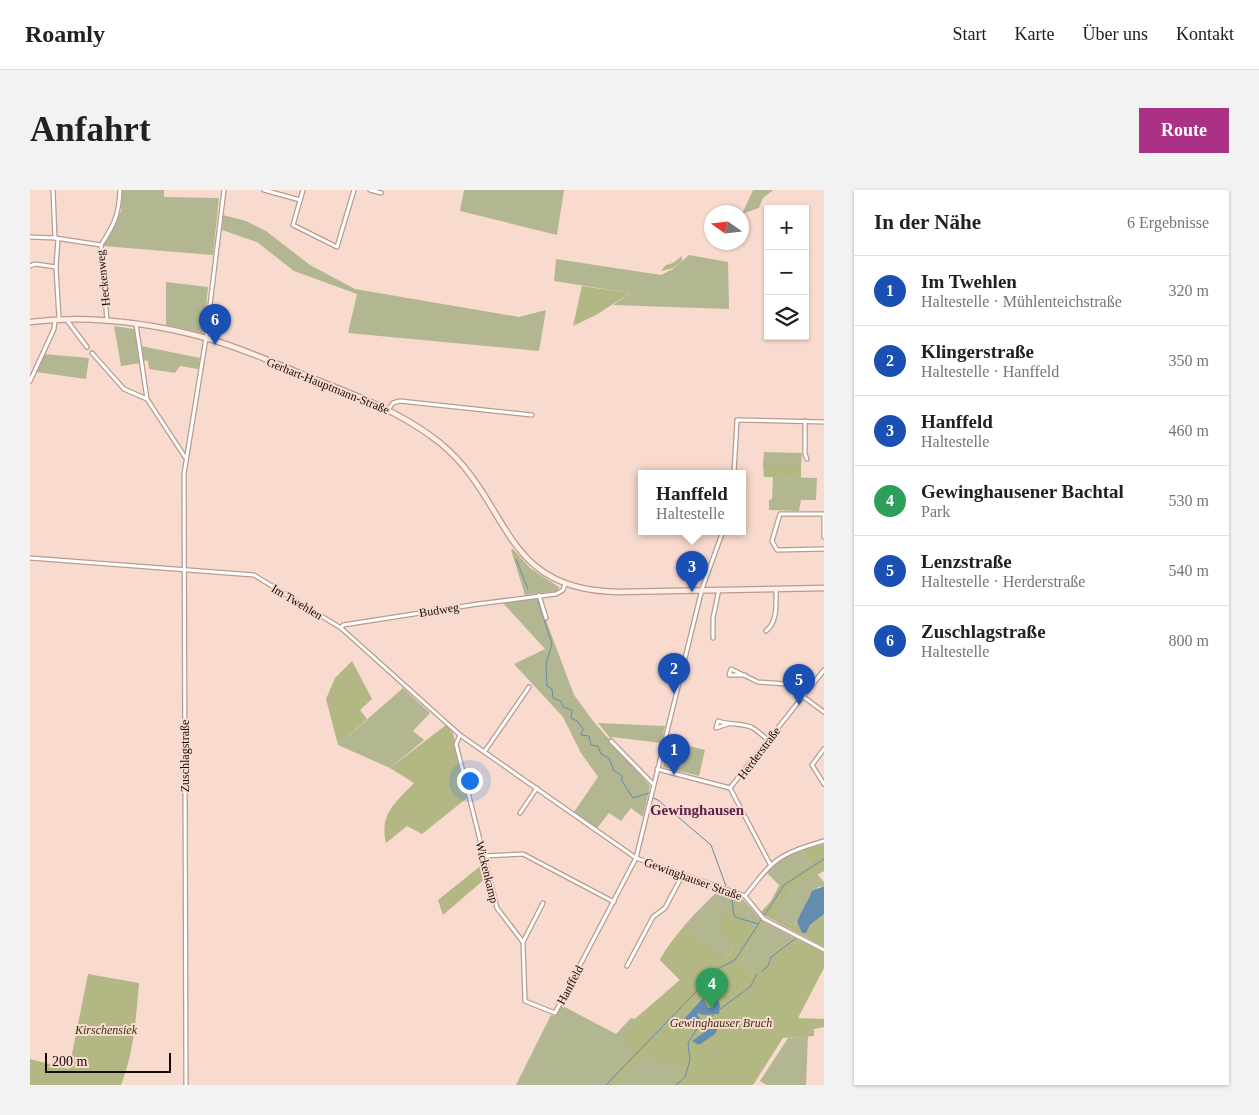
<!DOCTYPE html>
<html lang="de">
<head>
<meta charset="utf-8">
<style>
  body { margin:0; font-family:Georgia,serif; background:#f2f2f2; color:#202124 }
  .controls { position:absolute; right:15px; top:15px; display:grid; overflow:hidden; border-radius:0px; box-shadow:0 1px 4px #0004 }
  .controls button { width:45px; height:45px; display:grid; place-items:center; padding:0; border:0; border-bottom:1px solid #e0e0e0; background:#fff; color:#202124; font:25px sans-serif }
  .compass { position:absolute; left:674px; top:15px; width:45px; height:45px; border-radius:50%; background:#fff; box-shadow:0 1px 4px #0004; rotate:284deg }
  .scale { position:absolute; left:15px; bottom:12px; width:126px; box-sizing:border-box; padding-left:5px; border:2px solid #150b08; border-top:0; font-size:14px; line-height:18px; white-space:nowrap; color:#150b08; -webkit-text-stroke:4px #f9dace; paint-order:stroke }
  .you { position:absolute; left:439px; top:590px; width:18px; height:18px; margin:-12px; border:4px solid #fff; border-radius:50%; background:#1a73e8; box-shadow:0 0 0 8px #1a73e833 }
  .badge { display:grid; place-items:center; width:32px; height:32px; border-radius:50%; background:#aa3185; color:#fff; font-size:16px; font-weight:700 }
  .pin { position:absolute; translate:-50% -41px; filter:drop-shadow(0 1px 2px #0008) }
  .pin::after { content:''; position:absolute; top:26px; width:18px; height:15px; background:inherit; clip-path:polygon(0 0,100% 0,50% 100%) }
  .popup { position:absolute; left:608px; top:280px; width:108px; height:65px; box-sizing:border-box; display:grid; place-content:center; border-radius:0px; background:#fff; filter:drop-shadow(0 1px 4px #0005); font-size:16px; white-space:nowrap; color:#757577 }
  .popup b { font-size:19px; color:#202124 }
  .popup::after { content:''; position:absolute; left:50%; top:100%; margin-left:-10px; border:10px solid transparent; border-top-color:#fff }
  .list { margin:0; padding:0; list-style:none }
  h2 { display:flex; justify-content:space-between; align-items:center; height:65px; margin:0; padding:0 20px; font-size:21px }
  h2 small { font-size:16px; font-weight:400; color:#757577 }
  .list li { display:grid; grid-template-columns:32px 1fr auto; gap:15px; align-items:center; box-sizing:border-box; height:70px; padding:0 20px; border-top:1px solid #e0e0e0 }
  .list b { display:block; font-size:19px; white-space:nowrap }
  .list p { margin:0; font-size:16px; white-space:nowrap; color:#757577 }
  .list em { font-size:16px; font-style:normal; color:#757577 }
  .icon { flex:none; width:28px; height:28px; fill:none; stroke:currentColor; stroke-width:2; stroke-linecap:round; stroke-linejoin:round }
  .map { position:relative; flex:none; width:794px; height:895px; overflow:hidden; border-radius:0px }
  header { display:flex; align-items:center; gap:30px; box-sizing:border-box; height:70px; padding:0 25px; background:#fff; border-bottom:1px solid #e0e0e0 }
  header strong { font-size:24px }
  nav { display:flex; gap:28px; margin-inline-start:auto; font-size:18px }
  .intro { display:flex; align-items:center; justify-content:space-between; box-sizing:border-box; height:120px; padding:0 30px }
  h1 { margin:0; font-size:35px }
  .button { padding:12px 22px; border-radius:0px; background:#aa3185; color:#fff; font-size:18px; font-weight:700 }
  main { display:flex; gap:30px; padding:0 30px }
  aside { flex:1; background:#fff; border-radius:0px; box-shadow:0 1px 4px #0004 }
  .map>svg:first-child { display:block }
  .green { fill:#b3b791 }
  .forest { fill:#b3b784 }
  .water { fill:#638cae }
  .lines { fill:none; stroke-linecap:round; stroke-linejoin:round }
  .stream { stroke:#638cae; stroke-width:1 }
  .street-casing { stroke:#b89b90; stroke-width:5.5 }
  .secondary-casing { stroke:#b89b90; stroke-width:7 }
  .street { stroke:#fff; stroke-width:3 }
  .secondary { stroke:#ffede6; stroke-width:4.5 }
  .labels { text-anchor:middle; dominant-baseline:central; stroke-width:4; stroke-linejoin:round; paint-order:stroke }
  .street-label { font-size:12px; fill:#150b08; stroke:#f9dace }
  .park-label { font-size:12px; font-style:italic; fill:#33350c; stroke:#f9dace }
  .quarter-label { font-size:15px; font-weight:bold; fill:#5d224a; stroke:#f9dace }
</style>
</head>
<body>
<header>
<strong>Roamly</strong>
<nav><a>Start</a><a>Karte</a><a>Über uns</a><a>Kontakt</a></nav>
</header>
<div class="intro"><h1>Anfahrt</h1><a class="button">Route</a></div>
<main>
<div class="map">
<svg width="794" height="895" viewBox="0 0 794 895">
  <rect width="100%" height="100%" fill="#f9dace"/>
  <g class="green">
    <path d="M92,0H134V7L189,8L183,65L73,56L91,21Z"/>
    <path d="M434,0H534L527,45L430,21Z"/>
    <path d="M723,0H743L733,8L729,18L712,24Z"/>
    <path d="M193,25L216,31L236,41L280,75L325,99L489,127L516,120L509,161L318,143L327,104L264,81L227,52L192,40Z"/>
    <path d="M659,65L698,72L699,119L583,115L600,103L524,91L526,69L631,85L643,79Z"/>
    <path d="M136,92L178,97L174,141L172,143L136,135Z"/>
    <path d="M84,136L104,139L111,173L91,176Z"/>
    <path d="M111,156L170,168L168,179L150,176L145,183L119,179L118,171L113,170Z"/>
    <path d="M14,164L59,168L56,189L6,182Z"/>
    <path d="M734,262L772,263L771,275H733Z"/>
    <path d="M743,287L787,288L786,310H771L769,321L739,320V310L742,309Z"/>
    <path d="M483,359L500,378L529,397L528,401L495,405L481,360Z"/>
    <path d="M501,409H508L544,505L564,532L620,596L613,627L601,618L591,631L579,623L567,638L544,622L568,587L551,563L533,527L484,474L515,459L473,413Z"/>
    <path d="M373,498L400,523L383,541L394,550L360,578L308,555Z"/>
    <path d="M568,533L635,536L631,553L582,547L581,549Z"/>
    <path d="M636,550L675,560L669,586L633,577Z"/>
    <path d="M772,660L780,673L749,695L736,682C746,670 758,663 772,660Z"/>
    <path d="M787,684L794,692V696L788,697L764,736L744,727L761,700Z"/>
    <path d="M689,700L712,708L732,731L725,740L714,732L705,756L695,770L723,895H486L521,825L525,826L531,815L586,844L601,828L605,829L650,790L630,770C644,744 667,721 689,700Z"/>
    <path d="M736,733L764,748L734,770L725,783L712,771L719,754Z"/>
    <path d="M778,846L776,895H737L730,891L758,848Z"/>
  </g>
  <g class="forest">
    <path d="M652,66V71L643,78L631,81L636,75L643,73Z"/>
    <path d="M552,96L600,103L566,125L543,136Z"/>
    <path d="M733,275H771V288L734,287Z"/>
    <path d="M322,471L342,509L330,520L337,529L308,555L296,509L305,488Z"/>
    <path d="M416,535L423,543L437,608L392,644L377,636L356,653C349,624 366,612 384,593L360,578Z"/>
    <path d="M794,654V681L761,700L745,727L764,736L767,732L772,743L776,742L780,735L794,724V757L730,723L741,711L750,694L780,673L772,660Z"/>
    <path d="M453,674L456,688L413,725L408,710Z"/>
    <path d="M699,716L725,740L732,731L736,733L719,754L712,771L724,782L734,770L764,748L794,763V778L768,828L794,829V837L784,839V846L753,848L723,895H642L652,886V880L615,867L586,895H574L605,863L592,850L605,829L650,790L630,770L637,758L653,738L696,769L705,756L684,735Z"/>
    <path d="M58,784L109,793C106,828 104,862 91,895H0V869L39,879Z"/>
  </g>
  <g class="water">
    <path d="M794,696V724L780,735L776,743H772L767,732C771,721 778,712 782,701Z"/>
    <path d="M681,805H686L690,815L689,824L673,825L669,823L667,825L671,829L662,836L654,829L673,808L678,818H683Z"/>
    <path d="M680,838H688L685,844L669,855L662,851Z"/>
  </g>
  <g class="lines">
    <g class="stream">
      <path d="M486,369L498,399"/>
      <path d="M508,411L522,454L516,474L517,496L522,499L523,508L531,511L533,517L542,520L541,528L547,531L553,539L551,545L559,546L561,555L568,556L571,564L579,568L584,581L592,586V591L603,608L619,603"/>
      <path d="M623,608L628,610L681,655L696,696"/>
      <path d="M699,703C705,711 701,719 705,727L728,734"/>
      <path d="M734,726L754,695L794,669"/>
      <path d="M732,781L738,776L741,767L766,748"/>
      <path d="M690,819L720,797L727,784"/>
      <path d="M576,895L689,778L705,770L731,730"/>
      <path d="M646,895L655,887L660,870L658,853L666,840L683,825"/>
    </g>
    <g class="street-casing">
      <g id="street">
        <path d="M23,0L25,48"/>
        <path d="M234,0L270,10"/>
        <path d="M273,0L263,35L307,57L324,0"/>
        <path d="M340,0L351,3"/>
        <path d="M0,47L25,48L71,55"/>
        <path d="M28,49L26,77L29,129"/>
        <path d="M71,55L77,131"/>
        <path d="M71,55C84,35 89,25 90,0"/>
        <path d="M0,76L5,74L26,77"/>
        <path d="M36,129L57,157"/>
        <path d="M106,134L117,209L155,267"/>
        <path d="M62,163L94,199L117,209"/>
        <path d="M0,191L24,139L25,130"/>
        <path d="M358,220L363,213L370,211L502,225"/>
        <path d="M775,231V264L777,269"/>
        <path d="M704,283L707,230L794,232"/>
        <path d="M794,347V324H750L742,351L747,360L794,359"/>
        <path d="M0,368L224,385L311,438L430,545L606,668L715,706L734,729L794,760"/>
        <path d="M509,405L516,428"/>
        <path d="M311,438L313,435L448,414L526,404L533,400L535,394"/>
        <path d="M736,441C748,432 746,413 746,399"/>
        <path d="M683,448V428L689,399"/>
        <path d="M715,485H699L701,479L728,492L756,494L794,522"/>
        <path d="M698,534L686,538L688,531C699,535 710,533 721,537C727,540 733,546 738,550"/>
        <path d="M430,545L426,554L467,718L493,752L495,811L525,823L606,668L672,399L693,341"/>
        <path d="M581,551L623,594"/>
        <path d="M794,559L782,575L794,594"/>
        <path d="M455,561L499,497"/>
        <path d="M627,579L700,598L740,674"/>
        <path d="M700,598L794,480"/>
        <path d="M490,623L507,598"/>
        <path d="M453,666L493,664L584,712"/>
        <path d="M715,706C745,668 747,665 794,651"/>
        <path d="M493,752L513,713"/>
        <path d="M597,776L623,727L635,718L653,684"/>
        <path d="M156,895L154,284L176,148L194,0"/>
      </g>
    </g>
    <g class="secondary-casing">
      <path id="secondary" d="M0,132C57,125 120,133 176,148C212,158 247,174 282,188C326,205 371,222 409,252C482,311 469,400 587,402L794,398"/>
    </g>
    <use href="#street" class="street"/>
    <use href="#secondary" class="secondary"/>
  </g>
  <g class="labels">
    <g class="street-label">
      <text transform="translate(73 88) rotate(-96)">Heckenweg</text>
      <text transform="translate(298 196) rotate(22)">Gerhart-Hauptmann-Straße</text>
      <text transform="translate(267 412) rotate(31)">Im Twehlen</text>
      <text transform="translate(409 420) rotate(-9)">Budweg</text>
      <text transform="translate(729 563) rotate(-53)">Herderstraße</text>
      <text transform="translate(155 566) rotate(-90)">Zuschlagstraße</text>
      <text transform="translate(457 682) rotate(76)">Wickenkamp</text>
      <text transform="translate(663 689) rotate(20)">Gewinghauser Straße</text>
      <text transform="translate(540 795) rotate(-62)">Hanffeld</text>
    </g>
    <g class="park-label">
      <text x="691" y="833">Gewinghauser Bruch</text>
      <text x="76" y="840">Kirschensiek</text>
    </g>
    <g class="quarter-label">
      <text x="667" y="620">Gewinghausen</text>
    </g>
  </g>
</svg>
<div class="controls">
<button>+</button>
<button>−</button>
<button><svg class="icon" aria-label="layers" viewBox="0 0 24 24"><path d="M12 4l9 5-9 5-9-5zM3 14l9 5 9-5"/></svg></button>
</div>
<svg class="compass" viewBox="-18 -18 36 36"><path d="M0-13l5 13h-10z" fill="#e53935"/><path d="M0 13l5-13h-10z" fill="#757577"/></svg>
<div class="scale">200 m</div>
<div class="you"></div>
<div class="pin badge" style="left:644px;top:585px;background:#1a4fb4">1</div>
<div class="pin badge" style="left:644px;top:504px;background:#1a4fb4">2</div>
<div class="pin badge" style="left:662px;top:402px;background:#1a4fb4">3</div>
<div class="popup"><b>Hanffeld</b>Haltestelle</div>
<div class="pin badge" style="left:682px;top:819px;background:#2e9e5b">4</div>
<div class="pin badge" style="left:769px;top:515px;background:#1a4fb4">5</div>
<div class="pin badge" style="left:185px;top:155px;background:#1a4fb4">6</div>
</div>
<aside>
<h2>In der Nähe<small>6 Ergebnisse</small></h2>
<ul class="list">
<li><span class="badge" style="background:#1a4fb4">1</span><div><b>Im Twehlen</b><p>Haltestelle · Mühlenteichstraße</p></div><em>320 m</em></li>
<li><span class="badge" style="background:#1a4fb4">2</span><div><b>Klingerstraße</b><p>Haltestelle · Hanffeld</p></div><em>350 m</em></li>
<li><span class="badge" style="background:#1a4fb4">3</span><div><b>Hanffeld</b><p>Haltestelle</p></div><em>460 m</em></li>
<li><span class="badge" style="background:#2e9e5b">4</span><div><b>Gewinghausener Bachtal</b><p>Park</p></div><em>530 m</em></li>
<li><span class="badge" style="background:#1a4fb4">5</span><div><b>Lenzstraße</b><p>Haltestelle · Herderstraße</p></div><em>540 m</em></li>
<li><span class="badge" style="background:#1a4fb4">6</span><div><b>Zuschlagstraße</b><p>Haltestelle</p></div><em>800 m</em></li>
</ul>
</aside>
</main>
</body>
</html>
